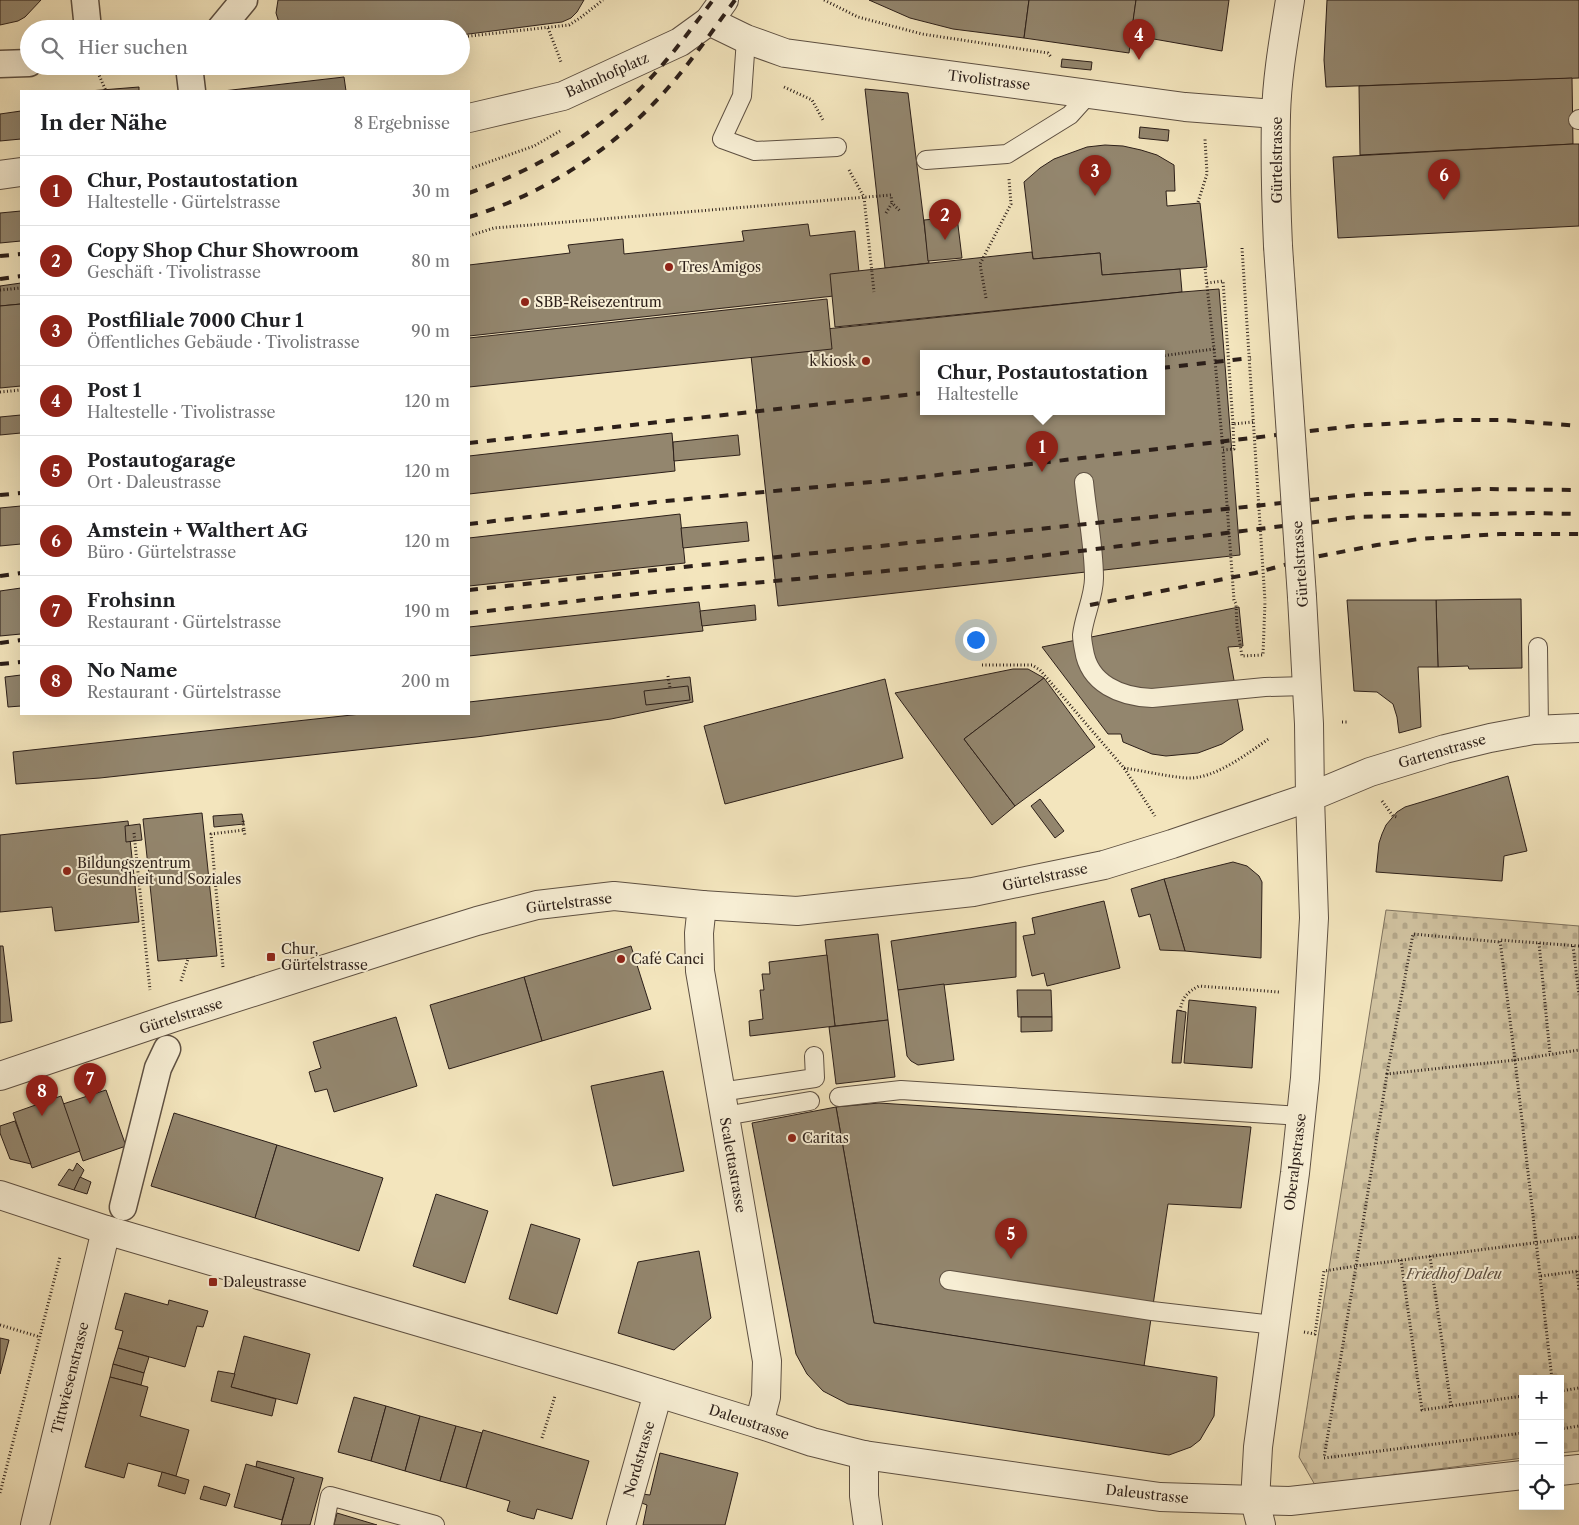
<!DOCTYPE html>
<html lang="de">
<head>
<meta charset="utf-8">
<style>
  body { margin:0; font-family:"Libre Caslon Text",serif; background:#f6f6f6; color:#202124 }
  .controls { position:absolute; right:15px; bottom:15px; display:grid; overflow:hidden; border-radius:0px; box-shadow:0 5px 20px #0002 }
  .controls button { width:45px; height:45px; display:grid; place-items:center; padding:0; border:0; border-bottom:1px solid #e0e0e0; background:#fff; color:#202124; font:25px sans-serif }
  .you { position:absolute; left:975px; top:639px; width:18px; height:18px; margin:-12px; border:4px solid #fff; border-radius:50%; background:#1a73e8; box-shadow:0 0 0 8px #1a73e833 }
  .badge { display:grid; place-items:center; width:32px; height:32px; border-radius:50%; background:#8f2418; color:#fff; font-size:16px; font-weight:700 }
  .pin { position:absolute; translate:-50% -41px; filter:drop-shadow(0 1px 2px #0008) }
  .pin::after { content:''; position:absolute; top:26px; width:18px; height:15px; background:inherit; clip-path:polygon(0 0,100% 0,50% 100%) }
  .popup { position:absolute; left:920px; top:350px; width:245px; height:65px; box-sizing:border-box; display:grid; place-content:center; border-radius:0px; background:#fff; filter:drop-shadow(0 1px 4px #0005); font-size:16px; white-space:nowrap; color:#757577 }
  .popup b { font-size:19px; color:#202124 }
  .popup::after { content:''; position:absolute; left:50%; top:100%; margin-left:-10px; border:10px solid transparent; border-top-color:#fff }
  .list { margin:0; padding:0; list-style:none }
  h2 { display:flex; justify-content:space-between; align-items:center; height:65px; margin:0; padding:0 20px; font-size:21px }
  h2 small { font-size:16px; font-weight:400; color:#757577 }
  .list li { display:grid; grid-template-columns:32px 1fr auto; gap:15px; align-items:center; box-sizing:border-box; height:70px; padding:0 20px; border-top:1px solid #e0e0e0 }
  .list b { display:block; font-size:19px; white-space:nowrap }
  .list p { margin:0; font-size:16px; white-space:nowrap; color:#757577 }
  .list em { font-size:16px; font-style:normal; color:#757577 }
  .icon { flex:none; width:28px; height:28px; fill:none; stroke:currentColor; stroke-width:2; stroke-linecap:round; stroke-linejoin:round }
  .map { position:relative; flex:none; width:1579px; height:1525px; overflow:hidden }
  .search { position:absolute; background:#fff; box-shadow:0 5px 20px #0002; left:20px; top:20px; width:450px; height:55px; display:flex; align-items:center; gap:12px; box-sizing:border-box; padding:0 18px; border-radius:28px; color:#757577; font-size:19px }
  .panel { position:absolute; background:#fff; box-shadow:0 5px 20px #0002; left:20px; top:90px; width:450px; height:625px; border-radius:0px }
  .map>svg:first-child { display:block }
  .cemetery { fill:url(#cemetery-stones); stroke:#7e715d }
  .building { fill:#93866e; stroke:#2c1f19; fill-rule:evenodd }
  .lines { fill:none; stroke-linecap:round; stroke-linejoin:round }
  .service-casing { stroke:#5e5042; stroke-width:20 }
  .pedestrian-casing { stroke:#5e5042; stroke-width:29 }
  .minor-casing { stroke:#5e5042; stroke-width:30 }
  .tertiary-casing { stroke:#5e5042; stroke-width:30 }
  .path { stroke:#2c1f19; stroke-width:3; stroke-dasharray:1 2.5; stroke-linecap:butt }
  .service { stroke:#f7eed4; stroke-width:18 }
  .pedestrian { stroke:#f7eed4; stroke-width:26 }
  .minor { stroke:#f7eed4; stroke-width:28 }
  .tertiary { stroke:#f7eed4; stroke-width:28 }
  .rail { stroke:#2c1f19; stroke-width:4; stroke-dasharray:9 9; stroke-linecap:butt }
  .tertiary-bridge-casing { stroke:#5e5042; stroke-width:30; stroke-linecap:butt }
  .path-bridge { stroke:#2c1f19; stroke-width:3; stroke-dasharray:1 2.5; stroke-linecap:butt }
  .tertiary-bridge { stroke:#f7eed4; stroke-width:28 }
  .poi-dot { fill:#8f2418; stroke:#f7eed4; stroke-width:2 }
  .labels { text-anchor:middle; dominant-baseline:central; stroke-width:4; stroke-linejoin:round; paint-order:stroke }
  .street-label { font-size:14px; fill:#2c1f19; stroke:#f7eed4 }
  .poi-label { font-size:14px; fill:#2c1f19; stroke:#f7eed4; text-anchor:start }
  .park-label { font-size:14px; font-style:italic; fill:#5e5042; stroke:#f7eed4 }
</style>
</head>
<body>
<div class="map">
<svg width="1579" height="1525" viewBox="0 0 1579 1525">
  <defs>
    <pattern id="cemetery-stones" width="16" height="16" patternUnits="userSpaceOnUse" patternTransform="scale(1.25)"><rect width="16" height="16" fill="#d1c3a1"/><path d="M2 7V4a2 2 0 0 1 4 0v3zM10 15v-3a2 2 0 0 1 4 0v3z" fill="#b4a78a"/></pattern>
  </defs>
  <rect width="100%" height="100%" fill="#f3e5bd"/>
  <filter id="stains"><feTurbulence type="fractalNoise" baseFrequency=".004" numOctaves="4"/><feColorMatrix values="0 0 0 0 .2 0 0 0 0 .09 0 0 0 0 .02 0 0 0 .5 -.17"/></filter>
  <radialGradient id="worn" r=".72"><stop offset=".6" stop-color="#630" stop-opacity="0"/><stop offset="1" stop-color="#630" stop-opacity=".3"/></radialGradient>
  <path class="cemetery" d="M1386,910L1579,926V1451L1560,1453V1379H1523V1458L1315,1485L1299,1457Z"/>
  <g class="building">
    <path d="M0,0H41L25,17L18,21L0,25Z"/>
    <path d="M278,0H584L577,12L571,18L562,22L461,35V29H281L276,13Z"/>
    <path d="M869,0H1029L1024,38L953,29L910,18Z"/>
    <path d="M1029,0H1136L1129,53L1024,38Z"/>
    <path d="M1136,0H1229L1222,51L1131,35Z"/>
    <path d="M1327,0H1579V78L1326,87L1324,60Z"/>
    <path d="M1062,59L1092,62L1091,70L1061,67Z"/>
    <path d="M344,77L346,91H223Z"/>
    <path d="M1572,78L1573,144L1360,155L1359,86Z"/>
    <path d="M139,87V91H89Z"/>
    <path d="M865,89L908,93L929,263L885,268Z"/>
    <path d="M21,111V139L0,141V114Z"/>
    <path d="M1140,127L1169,130L1168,141L1139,138Z"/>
    <path d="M1573,144H1579V226L1338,238L1333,157Z"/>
    <path d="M1105,145L1123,146L1141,150L1157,155L1174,165L1175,191H1166L1167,206L1200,203L1207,267L1102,275L1100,253L1033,259L1024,182L1040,168L1054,159L1087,147Z"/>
    <path d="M21,211V241L0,243V213Z"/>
    <path d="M957,217L962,258L928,261L924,220Z"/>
    <path d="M808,224L810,236L855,231L861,293L469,336V265L570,253L568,245L623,239L624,254L744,241L742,231Z"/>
    <path d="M1032,252L1033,259L1100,253L1102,275L1180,269L1182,292L835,327L830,274Z"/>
    <path d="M21,283V304L0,306V286Z"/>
    <path d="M1219,289L1240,555L778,606L749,337L1182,292ZM923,353H1161V411H923Z"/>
    <path d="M827,299L832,349L469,387V338Z"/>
    <path d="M21,304V386L0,388V306Z"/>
    <path d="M21,415V433L0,435V417Z"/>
    <path d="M672,433L675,471L469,494V456Z"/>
    <path d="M738,435L740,455L674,461L673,442Z"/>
    <path d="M21,506V544L0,546V508Z"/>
    <path d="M680,514L685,563L469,586V538Z"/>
    <path d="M747,522L749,541L683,548L681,528Z"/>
    <path d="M21,588V634L0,636V591Z"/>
    <path d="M1521,599L1522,668L1469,669L1468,666L1438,667L1436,600Z"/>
    <path d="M1347,600H1436L1438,667H1418L1421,727L1399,733L1397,717L1393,704L1377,692L1354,691Z"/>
    <path d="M699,602L703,631L469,656V627Z"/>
    <path d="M755,605L756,620L702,626L700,611Z"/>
    <path d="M1239,607L1243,646L1228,647L1243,730L1222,744L1198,753L1166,756L1152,754L1123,742L1121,734H1108L1042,647Z"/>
    <path d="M1013,669H1028L1044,678L964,739L1015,806L992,825L895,693Z"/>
    <path d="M21,675V706L8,707L5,677Z"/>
    <path d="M690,677L693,702L611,719L476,737L100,778L16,784L13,752L361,714H469V702Z"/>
    <path d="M1044,678L1095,747L1015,806L964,739Z"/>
    <path d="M885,679L903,758L725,804L704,726Z"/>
    <path d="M688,686L690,700L646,705L644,691Z"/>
    <path d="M1508,776L1527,851L1504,856L1502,881L1376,872L1379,843L1382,834L1386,825L1397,812L1405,807Z"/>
    <path d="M1040,799L1064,831L1055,838L1031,806Z"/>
    <path d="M202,813L217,956L158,961L143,819Z"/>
    <path d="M242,814L244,824L214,827L213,816Z"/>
    <path d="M128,821L139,922L55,931L52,907L0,912V835Z"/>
    <path d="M140,824L142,840L126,842L125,826Z"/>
    <path d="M1233,862L1247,866L1259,876L1262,882L1261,958L1185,951L1164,879Z"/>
    <path d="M1164,879L1185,951L1160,950L1150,914L1139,917L1131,889Z"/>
    <path d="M1104,901L1120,968L1047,986L1044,973L1032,976L1023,936L1035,934L1032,918Z"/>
    <path d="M1016,922V977L898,990L891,941Z"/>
    <path d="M878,934L888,1020L835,1026L825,940Z"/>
    <path d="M0,946H3L12,1021L0,1023Z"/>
    <path d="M631,946L651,1009L542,1041L524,977Z"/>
    <path d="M827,955L835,1026L750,1036L749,1021L763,1019L760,990H764L762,974H770L769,962Z"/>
    <path d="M524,977L542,1041L449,1069L430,1005Z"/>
    <path d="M944,984L954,1060L918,1065L911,1061L907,1056L898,990Z"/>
    <path d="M1017,990H1051L1052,1017H1018Z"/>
    <path d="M1189,1000L1256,1007L1252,1068L1184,1063Z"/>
    <path d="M1177,1010L1186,1012L1181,1063H1172Z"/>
    <path d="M396,1017L417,1086L334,1112L327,1089L315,1092L309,1072L321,1068L313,1042Z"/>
    <path d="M1021,1017H1052V1031L1021,1032Z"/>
    <path d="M888,1020L895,1077L836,1084L829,1027Z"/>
    <path d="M663,1071L684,1171L613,1186L591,1086Z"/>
    <path d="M106,1090L126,1146L83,1161L63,1104Z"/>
    <path d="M61,1096L80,1151L32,1168L13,1113Z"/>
    <path d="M879,1103L1251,1127L1241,1208L1168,1204L1144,1366L874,1323L836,1107Z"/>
    <path d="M836,1107L874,1323L1217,1377L1214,1416L1200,1440L1191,1447L1169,1455L848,1404L823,1391L807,1374L796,1354L752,1123Z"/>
    <path d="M174,1113L277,1145L255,1218L151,1186Z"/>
    <path d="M15,1121L31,1164L10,1159L0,1133V1126Z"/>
    <path d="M277,1145L383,1178L359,1251L255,1218Z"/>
    <path d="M77,1163L84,1170L74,1190L58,1185L69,1169L73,1171Z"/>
    <path d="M80,1177L91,1182L87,1194L74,1190Z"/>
    <path d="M436,1194L488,1211L465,1283L413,1266Z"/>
    <path d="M531,1224L580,1239L557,1314L509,1299Z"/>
    <path d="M699,1251L711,1318L674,1350L618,1333L638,1262Z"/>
    <path d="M125,1293L168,1305L169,1300L208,1311L203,1327L197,1326L185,1367L118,1348L123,1331L115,1329Z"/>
    <path d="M244,1336L310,1354L297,1404L231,1387Z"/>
    <path d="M0,1338L9,1340L0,1374Z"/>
    <path d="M118,1348L149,1357L144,1373L113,1364Z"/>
    <path d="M113,1364L144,1373L141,1385L110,1377Z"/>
    <path d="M218,1371L235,1374L231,1387L276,1399L272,1416L211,1401Z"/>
    <path d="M110,1377L148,1387L140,1416L189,1430L176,1476L128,1463L124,1478L85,1467Z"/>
    <path d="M354,1397L386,1406L371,1461L338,1452Z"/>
    <path d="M386,1406L420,1416L405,1471L371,1461Z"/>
    <path d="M420,1416L456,1426L440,1481L405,1471Z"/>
    <path d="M456,1426L482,1433L466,1488L440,1481Z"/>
    <path d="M483,1430L589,1461L572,1519L537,1509L534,1519L522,1516L507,1511L510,1501L466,1488Z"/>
    <path d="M660,1453L738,1473L725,1525H643L647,1505L639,1502L642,1494L650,1495Z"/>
    <path d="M257,1461L323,1478L310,1525H281L294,1478L256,1467Z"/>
    <path d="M246,1464L294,1478L282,1520L234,1507Z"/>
    <path d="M162,1472L189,1480L185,1494L158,1486Z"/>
    <path d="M204,1486L230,1494L226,1506L200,1499Z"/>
    <path d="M337,1513L377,1525H334Z"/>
  </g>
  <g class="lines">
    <g class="service-casing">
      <g id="service">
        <path d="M746,39L742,96L722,139L755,151L837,147"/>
        <path d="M1578,120L1579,119"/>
        <path d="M926,160L1007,154L1070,115L1088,95"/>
        <path d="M1084,482C1087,513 1094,547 1094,578C1094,597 1084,616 1082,635C1082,639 1083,645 1084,650C1089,684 1121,697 1152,698L1265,687L1306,686"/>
        <path d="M1538,647L1539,730"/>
        <path d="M720,1092L815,1078L814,1056"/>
        <path d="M839,1097L901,1090L1301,1116"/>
        <path d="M725,1116L810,1101"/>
        <path d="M949,1280L1152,1311L1274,1325"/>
        <path d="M324,1525L330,1496L435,1525"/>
      </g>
    </g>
    <g class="pedestrian-casing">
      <g id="pedestrian">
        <path d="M85,0L88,29"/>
        <path d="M220,29L244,0"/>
        <path d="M0,64L29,63"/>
        <path d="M189,66L192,91"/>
        <path d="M123,1207L158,1068L167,1049"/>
      </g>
    </g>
    <g class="minor-casing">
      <g id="minor">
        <path d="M709,21L746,39L785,53L1185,107L1276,114"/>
        <path d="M469,118L563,96L680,42L709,21L724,0"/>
        <path d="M0,175L21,172"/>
        <path d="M0,1076L175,1017L419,939L477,921L537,905L614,896L702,905L699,933L700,971L767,1361L766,1397L759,1424"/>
        <path d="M0,1195L106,1230L613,1379L759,1424L812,1442L864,1455L1160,1497L1290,1501L1523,1475"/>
        <path d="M864,1455V1496L868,1525"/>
        <path d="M1560,1471L1579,1469"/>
        <path d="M35,1525L106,1230"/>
        <path d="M621,1525L658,1393"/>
        <path d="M1261,1525L1255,1501L1258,1447L1295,1173L1305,1078L1314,918L1310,797L1370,772L1445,749L1490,738L1533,730L1579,728"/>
      </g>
    </g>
    <g class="tertiary-casing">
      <g id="tertiary">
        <path d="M1278,246C1276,202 1275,158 1276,115C1277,76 1284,38 1290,0"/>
        <path d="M702,905L797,911L973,892L1104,865L1172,844L1310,797L1309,724L1302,597"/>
      </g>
    </g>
    <g class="path">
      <path d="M824,0L858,17L922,34L1048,53L1051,57"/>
      <path d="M548,28L561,62"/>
      <path d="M461,37L569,25L580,18L603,0"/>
      <path d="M95,66L106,91"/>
      <path d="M784,87L812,100L823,120"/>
      <path d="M469,169L534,146L560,131"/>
      <path d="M849,170L864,197L874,292"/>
      <path d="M1198,202L1207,174L1205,139"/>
      <path d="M886,213L892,203L901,212"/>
      <path d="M469,236L494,228L891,195L892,203"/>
      <path d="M1207,283L1223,281L1233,424L1253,422"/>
      <path d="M0,290L21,288"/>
      <path d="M986,298L980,264L1011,204L1009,179"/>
      <path d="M1214,349L1223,450"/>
      <path d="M1161,356L1214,349L1205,268"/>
      <path d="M0,392L21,390"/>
      <path d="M1233,424L1234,449L1223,450L1234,600L1236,604L1237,626L1242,656L1263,655L1265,601"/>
      <path d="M982,665H1032L1040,670L1124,768L1155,816"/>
      <path d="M668,676L670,688"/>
      <path d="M1342,722H1349"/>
      <path d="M1124,768C1144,771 1165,776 1186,778C1214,780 1248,753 1270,738"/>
      <path d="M1382,801L1393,816L1397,817"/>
      <path d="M244,830L245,836"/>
      <path d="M134,833L150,990"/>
      <path d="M1539,943L1550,1054"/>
      <path d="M1573,946L1579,995"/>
      <path d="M1579,946L1500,940L1515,1060L1579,1050"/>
      <path d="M223,967L211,834L244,830L243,819"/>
      <path d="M181,981L188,959"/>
      <path d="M1180,1011C1182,998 1187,992 1199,986L1279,992"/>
      <path d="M1387,1074L1413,934L1500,942"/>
      <path d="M1430,1256L1451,1406"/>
      <path d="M1401,1260L1422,1410L1523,1396"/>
      <path d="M1577,1271L1579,1290"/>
      <path d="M1541,1276L1579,1271"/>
      <path d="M0,1325L40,1337"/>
      <path d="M1304,1332L1315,1334L1324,1271L1356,1266L1387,1074L1515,1060L1552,1379"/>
      <path d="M1560,1391L1579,1388"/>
      <path d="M1560,1429L1579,1426"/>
      <path d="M1523,1433L1324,1458L1356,1266L1579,1237"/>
      <path d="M542,1438L555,1396"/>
      <path d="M0,1493L60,1257"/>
    </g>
    <use href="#service" class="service"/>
    <use href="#pedestrian" class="pedestrian"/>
    <use href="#minor" class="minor"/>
    <use href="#tertiary" class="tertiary"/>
    <g class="rail">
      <path d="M469,193C535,170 597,134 646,83C670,58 692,28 713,0"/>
      <path d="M469,217C538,196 605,155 655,102C685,71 710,34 735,0"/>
      <path d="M0,256L21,254"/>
      <path d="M0,279L21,276"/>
      <path d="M1161,368L1251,358"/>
      <path d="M469,443L923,393"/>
      <path d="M0,495L21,493"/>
      <path d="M469,524L656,502L904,479L1353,426L1450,420H1504L1579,426"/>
      <path d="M0,576L21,573"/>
      <path d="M469,590L1366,494L1481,489L1579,490"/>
      <path d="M1090,605L1255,573L1310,558L1377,545L1419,539L1500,534H1579"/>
      <path d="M469,613L664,591L1007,560L1356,517L1532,513L1579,514"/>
      <path d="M0,643L21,640"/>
      <path d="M0,664L21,662"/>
    </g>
    <g class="tertiary-bridge-casing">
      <path id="tertiary-bridge" d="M1278,246L1302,597"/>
    </g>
    <path class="path-bridge" d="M1242,248L1265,601"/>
    <use href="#tertiary-bridge" class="tertiary-bridge"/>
  </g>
  <g class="poi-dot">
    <circle cx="669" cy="267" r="5"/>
    <circle cx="525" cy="302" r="5"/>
    <circle cx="866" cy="361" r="5"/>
    <circle cx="67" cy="871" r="5"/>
    <rect x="266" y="952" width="10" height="10" rx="2.5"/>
    <circle cx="621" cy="959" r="5"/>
    <circle cx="792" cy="1138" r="5"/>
    <rect x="208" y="1277" width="10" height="10" rx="2.5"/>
  </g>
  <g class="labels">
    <g class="street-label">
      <text transform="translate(607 75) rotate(-24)">Bahnhofplatz</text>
      <text transform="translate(989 80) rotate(7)">Tivolistrasse</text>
      <text transform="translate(1277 160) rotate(-90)">Gürtelstrasse</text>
      <text transform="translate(1300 564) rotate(-94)">Gürtelstrasse</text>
      <text transform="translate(1442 751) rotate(-16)">Gartenstrasse</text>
      <text transform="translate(1045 877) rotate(-12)">Gürtelstrasse</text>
      <text transform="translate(569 903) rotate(-7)">Gürtelstrasse</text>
      <text transform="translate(181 1016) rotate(-18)">Gürtelstrasse</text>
      <text transform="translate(1295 1162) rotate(-83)">Oberalpstrasse</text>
      <text transform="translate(733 1165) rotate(80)">Scalettastrasse</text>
      <text transform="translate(70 1378) rotate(-76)">Tittwiesenstrasse</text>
      <text transform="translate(749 1422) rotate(18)">Daleustrasse</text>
      <text transform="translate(639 1459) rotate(-74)">Nordstrasse</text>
      <text transform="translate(1147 1494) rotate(6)">Daleustrasse</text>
    </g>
    <g class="poi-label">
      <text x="679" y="267">Tres Amigos</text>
      <text x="535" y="302">SBB-Reisezentrum</text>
      <text x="856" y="361" text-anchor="end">k kiosk</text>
      <text x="77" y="863">Bildungszentrum<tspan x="77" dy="16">Gesundheit und Soziales</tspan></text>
      <text x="281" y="949">Chur,<tspan x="281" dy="16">Gürtelstrasse</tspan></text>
      <text x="631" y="959">Café Canci</text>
      <text x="802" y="1138">Caritas</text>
      <text x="223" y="1282">Daleustrasse</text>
    </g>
    <g class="park-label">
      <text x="1454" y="1274">Friedhof Daleu</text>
    </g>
  </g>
  <rect width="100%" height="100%" filter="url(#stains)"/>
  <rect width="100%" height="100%" fill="url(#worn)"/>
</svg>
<div class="controls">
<button>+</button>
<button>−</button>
<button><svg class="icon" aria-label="locate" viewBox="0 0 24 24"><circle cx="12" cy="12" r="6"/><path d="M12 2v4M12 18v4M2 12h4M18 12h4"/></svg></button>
</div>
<div class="you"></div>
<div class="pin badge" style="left:1042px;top:472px">1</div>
<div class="popup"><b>Chur, Postautostation</b>Haltestelle</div>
<div class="pin badge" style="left:945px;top:240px">2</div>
<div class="pin badge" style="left:1095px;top:196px">3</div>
<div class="pin badge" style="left:1139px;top:60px">4</div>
<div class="pin badge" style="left:1011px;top:1259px">5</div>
<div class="pin badge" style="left:1444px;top:200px">6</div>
<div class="pin badge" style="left:90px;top:1104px">7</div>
<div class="pin badge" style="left:42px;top:1116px">8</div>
<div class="search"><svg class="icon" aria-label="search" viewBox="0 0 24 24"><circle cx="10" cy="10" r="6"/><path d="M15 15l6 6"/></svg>Hier suchen</div>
<section class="panel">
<h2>In der Nähe<small>8 Ergebnisse</small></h2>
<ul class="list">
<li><span class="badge">1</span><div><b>Chur, Postautostation</b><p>Haltestelle · Gürtelstrasse</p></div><em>30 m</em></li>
<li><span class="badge">2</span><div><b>Copy Shop Chur Showroom</b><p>Geschäft · Tivolistrasse</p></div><em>80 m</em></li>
<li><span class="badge">3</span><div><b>Postfiliale 7000 Chur 1</b><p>Öffentliches Gebäude · Tivolistrasse</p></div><em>90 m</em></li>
<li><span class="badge">4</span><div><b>Post 1</b><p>Haltestelle · Tivolistrasse</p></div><em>120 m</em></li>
<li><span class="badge">5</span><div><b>Postautogarage</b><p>Ort · Daleustrasse</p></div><em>120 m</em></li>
<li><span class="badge">6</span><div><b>Amstein + Walthert AG</b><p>Büro · Gürtelstrasse</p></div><em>120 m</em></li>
<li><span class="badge">7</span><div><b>Frohsinn</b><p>Restaurant · Gürtelstrasse</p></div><em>190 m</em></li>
<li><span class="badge">8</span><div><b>No Name</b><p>Restaurant · Gürtelstrasse</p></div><em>200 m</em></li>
</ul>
</section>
</div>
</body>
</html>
